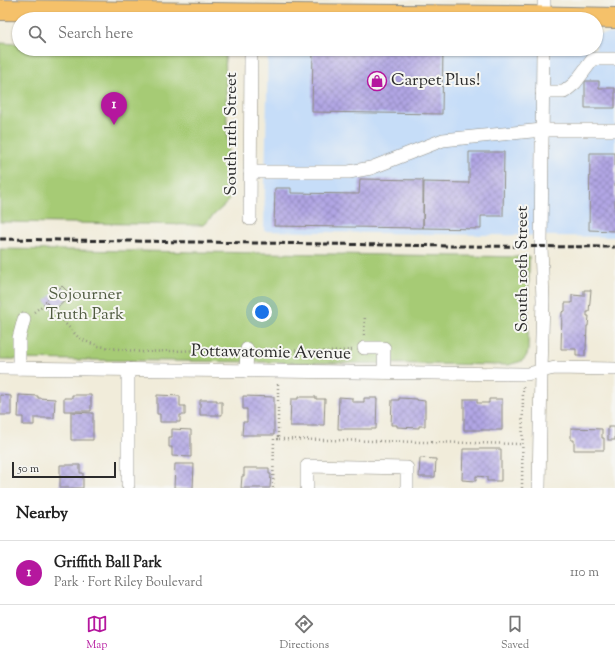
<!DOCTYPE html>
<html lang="en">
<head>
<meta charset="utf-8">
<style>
  body { margin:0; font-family:"Sorts Mill Goudy",serif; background:#f2f2f2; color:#222 }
  .scale { position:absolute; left:12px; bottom:10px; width:104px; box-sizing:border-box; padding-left:4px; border:2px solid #2b2b2b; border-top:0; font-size:11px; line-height:14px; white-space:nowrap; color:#2b2b2b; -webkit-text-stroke:3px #f6f6f2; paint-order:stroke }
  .you { position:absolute; left:262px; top:312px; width:14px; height:14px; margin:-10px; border:3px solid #fff; border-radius:50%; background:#1a73e8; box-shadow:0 0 0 6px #1a73e833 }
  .badge { display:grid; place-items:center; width:26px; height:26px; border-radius:50%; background:#b5179e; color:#fff; font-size:13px; font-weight:700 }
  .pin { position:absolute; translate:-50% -33px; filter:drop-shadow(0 1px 2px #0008) }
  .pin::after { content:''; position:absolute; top:21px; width:14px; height:12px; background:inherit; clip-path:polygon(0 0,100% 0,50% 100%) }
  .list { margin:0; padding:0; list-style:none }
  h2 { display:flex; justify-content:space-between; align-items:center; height:52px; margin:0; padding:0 16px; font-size:17px }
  h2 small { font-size:13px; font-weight:400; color:#767676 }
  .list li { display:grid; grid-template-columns:26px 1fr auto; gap:12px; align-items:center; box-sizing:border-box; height:64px; padding:0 16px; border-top:1px solid #e0e0e0 }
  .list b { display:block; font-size:15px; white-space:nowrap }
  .list p { margin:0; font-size:13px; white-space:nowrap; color:#767676 }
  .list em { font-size:13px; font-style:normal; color:#767676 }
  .icon { flex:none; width:22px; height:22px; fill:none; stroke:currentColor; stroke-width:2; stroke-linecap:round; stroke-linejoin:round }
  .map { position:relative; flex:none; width:615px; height:488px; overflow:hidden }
  .search { position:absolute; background:#fff; box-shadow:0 1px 3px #0004; left:12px; right:12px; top:12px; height:44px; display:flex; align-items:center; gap:10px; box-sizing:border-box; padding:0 14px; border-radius:22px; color:#767676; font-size:15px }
  .sheet { height:116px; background:#fff }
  nav { display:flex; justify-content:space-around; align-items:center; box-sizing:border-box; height:56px; border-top:1px solid #e0e0e0; background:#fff; font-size:11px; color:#767676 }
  nav a { display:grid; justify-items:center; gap:2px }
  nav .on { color:#b5179e }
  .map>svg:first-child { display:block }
  .built { fill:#c6ddf8 }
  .park { fill:#a6cb75; stroke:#687b50 }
  .building { fill:url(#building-cross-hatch) }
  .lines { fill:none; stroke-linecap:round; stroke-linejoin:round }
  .minor-casing { stroke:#8e8c82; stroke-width:14 }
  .highway-casing { stroke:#8e8c82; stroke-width:22 }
  .path { stroke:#8e8c82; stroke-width:2.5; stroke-dasharray:1 3; stroke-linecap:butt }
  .minor { stroke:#fff; stroke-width:13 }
  .highway { stroke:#f5c16b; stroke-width:20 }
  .rail { stroke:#2b2b2b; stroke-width:3; stroke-dasharray:6 3; stroke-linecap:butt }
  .labels { text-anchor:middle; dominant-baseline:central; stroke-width:4; stroke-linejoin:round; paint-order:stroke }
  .poi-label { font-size:17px; fill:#2b2b2b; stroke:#f6f6f2; text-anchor:start }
  .street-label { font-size:17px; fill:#2b2b2b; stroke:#f6f6f2 }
  .park-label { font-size:17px; fill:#505b41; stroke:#f6f6f2 }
</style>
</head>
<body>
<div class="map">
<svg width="615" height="488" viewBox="0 0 615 488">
  <defs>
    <pattern id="building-cross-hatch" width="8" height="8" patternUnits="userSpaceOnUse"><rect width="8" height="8" fill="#b1a6e4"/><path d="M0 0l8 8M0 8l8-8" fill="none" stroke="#9087b9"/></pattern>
  </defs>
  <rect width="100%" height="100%" fill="#f6f6f2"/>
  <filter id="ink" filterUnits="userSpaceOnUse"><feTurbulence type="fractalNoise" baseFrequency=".025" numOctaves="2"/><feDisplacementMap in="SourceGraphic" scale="8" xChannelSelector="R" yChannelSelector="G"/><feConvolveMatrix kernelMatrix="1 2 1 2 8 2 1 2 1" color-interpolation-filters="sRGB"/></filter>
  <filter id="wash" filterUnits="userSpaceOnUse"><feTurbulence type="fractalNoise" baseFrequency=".012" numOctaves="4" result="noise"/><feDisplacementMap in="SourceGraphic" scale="16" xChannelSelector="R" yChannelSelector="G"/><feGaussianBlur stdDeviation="0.9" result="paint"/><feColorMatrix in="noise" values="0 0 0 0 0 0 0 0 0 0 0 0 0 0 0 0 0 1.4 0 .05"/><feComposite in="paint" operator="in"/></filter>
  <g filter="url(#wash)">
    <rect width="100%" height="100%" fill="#f1ecda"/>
    <path class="built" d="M596,34H615V237L264,231L268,49H596Z"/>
    <g class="park">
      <path d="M0,43L19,44V49H225L229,201L203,225L0,222Z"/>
      <path d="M0,249L529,257L528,352C524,364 518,361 509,365L0,359Z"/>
    </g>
    <g id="blocks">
      <g class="building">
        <path d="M313,49H443L442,114L312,112Z"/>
        <path d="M585,81H599V88H615V108H585Z"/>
        <path d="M469,152H504L503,216H481V229L423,228L424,182L469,183Z"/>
        <path d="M590,153H615V231L589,230Z"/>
        <path d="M360,179L423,180V228L274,226L275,188H291V193L359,194Z"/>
        <path d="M62,286L71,295L54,311L45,301Z"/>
        <path d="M584,290H591L589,312H587V316H589L588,326H587L586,350H585V356H576V349H561L562,312L565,311V303H572V295L584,296Z"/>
        <path d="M0,395L11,396V415H0Z"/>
        <path d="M19,395L38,396V398L55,399L54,418H34V425H23V417H18Z"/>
        <path d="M72,395H91V411H64V398H72Z"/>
        <path d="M157,395L180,396V406H185V415H180V422H160V414H157Z"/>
        <path d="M243,396L274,397V435H242L243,422H247V409H243Z"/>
        <path d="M298,397H316V399H325L324,425H318V426H290L291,399H298Z"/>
        <path d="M339,397L352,398V402H364V398H377L376,429H338Z"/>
        <path d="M399,398L417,399V400L425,401V426H419V428L397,427V425H391L392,400H399Z"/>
        <path d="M464,399H477V403H489V399H502V430H464Z"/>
        <path d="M200,400H217V402H222V415H200Z"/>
        <path d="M71,412L93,413V440H71Z"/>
        <rect x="608" y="427" width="7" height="13"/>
        <path d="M571,428L602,429V438H604V450H574V440H571Z"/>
        <path d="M172,429L191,430V457L172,456V447H169V437H172Z"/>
        <path d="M463,449H501V481H487V477L476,476V481L462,480Z"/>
        <path d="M420,458L436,459L435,477H419Z"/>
        <path d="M175,464H194L193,488H174Z"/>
        <path d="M60,465H80V473H83V488H60Z"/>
        <path d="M244,468H269V474H271L270,488H241L242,476H244Z"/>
      </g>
    </g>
  </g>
  <g filter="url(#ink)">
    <use href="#blocks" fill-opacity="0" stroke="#8e8c82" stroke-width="1"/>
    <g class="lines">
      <g class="minor-casing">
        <g id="minor">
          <path d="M544,19V0"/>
          <path d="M542,92H564L575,83L593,59H615"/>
          <path d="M250,172H349L371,168L443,140L542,130H615"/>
          <path d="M250,219L251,49"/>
          <path d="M364,348H384V372"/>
          <path d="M0,368L523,374H527L555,368L615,369"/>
          <path d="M19,368V338L24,319"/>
          <path d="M128,369V485"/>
          <path d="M246,371L247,349"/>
          <path d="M307,488V466L407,468V488"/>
          <path d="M539,488L541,371L543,300L541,246L543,49"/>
        </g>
      </g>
      <g class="highway-casing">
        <path id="highway" d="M0,10L286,14L525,16L615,18"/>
      </g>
      <g class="path">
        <path d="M34,312L46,303L78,337L85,341L98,346L141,352L235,349"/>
        <path d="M364,335L365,315"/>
        <path d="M259,349L329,352L352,350"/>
        <path d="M278,384V439L522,444"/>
        <path d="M273,488L274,439H278"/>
        <path d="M522,488L523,387"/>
      </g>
      <use href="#minor" class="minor"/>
      <use href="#highway" class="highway"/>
      <path class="rail" d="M0,239L454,246L615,247"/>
    </g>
  </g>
  <defs>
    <g id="shop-ring" transform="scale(1)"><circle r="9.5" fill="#f6f6f2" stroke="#b5179e" stroke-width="1.5"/><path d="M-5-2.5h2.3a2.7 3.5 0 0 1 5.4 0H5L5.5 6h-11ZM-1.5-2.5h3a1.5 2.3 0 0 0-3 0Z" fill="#b5179e"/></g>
  </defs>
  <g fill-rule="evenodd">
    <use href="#shop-ring" x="377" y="81"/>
  </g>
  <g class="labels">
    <g class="poi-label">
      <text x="391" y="81">Carpet Plus!</text>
    </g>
    <g class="street-label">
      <text transform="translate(232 134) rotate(-90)">South 11th Street</text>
      <text transform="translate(523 269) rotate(-90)">South 10th Street</text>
      <text transform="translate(271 353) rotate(1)">Pottawatomie Avenue</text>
    </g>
    <g class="park-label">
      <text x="85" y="295">Sojourner<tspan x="85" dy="20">Truth Park</tspan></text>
    </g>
  </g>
</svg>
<div class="scale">50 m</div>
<div class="you"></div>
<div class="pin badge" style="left:114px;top:125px">1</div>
<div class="search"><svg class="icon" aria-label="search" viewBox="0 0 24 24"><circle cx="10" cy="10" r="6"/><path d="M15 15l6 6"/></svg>Search here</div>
</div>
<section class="sheet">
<h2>Nearby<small></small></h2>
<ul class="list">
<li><span class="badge">1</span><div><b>Griffith Ball Park</b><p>Park · Fort Riley Boulevard</p></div><em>110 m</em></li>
</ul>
</section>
<nav>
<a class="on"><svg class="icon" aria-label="map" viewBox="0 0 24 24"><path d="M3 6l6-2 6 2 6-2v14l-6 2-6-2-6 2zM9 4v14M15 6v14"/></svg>Map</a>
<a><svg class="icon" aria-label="directions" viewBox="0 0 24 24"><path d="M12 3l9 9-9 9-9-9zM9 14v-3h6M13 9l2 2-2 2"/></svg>Directions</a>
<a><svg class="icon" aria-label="saved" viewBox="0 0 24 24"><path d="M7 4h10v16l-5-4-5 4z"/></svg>Saved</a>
</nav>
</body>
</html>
